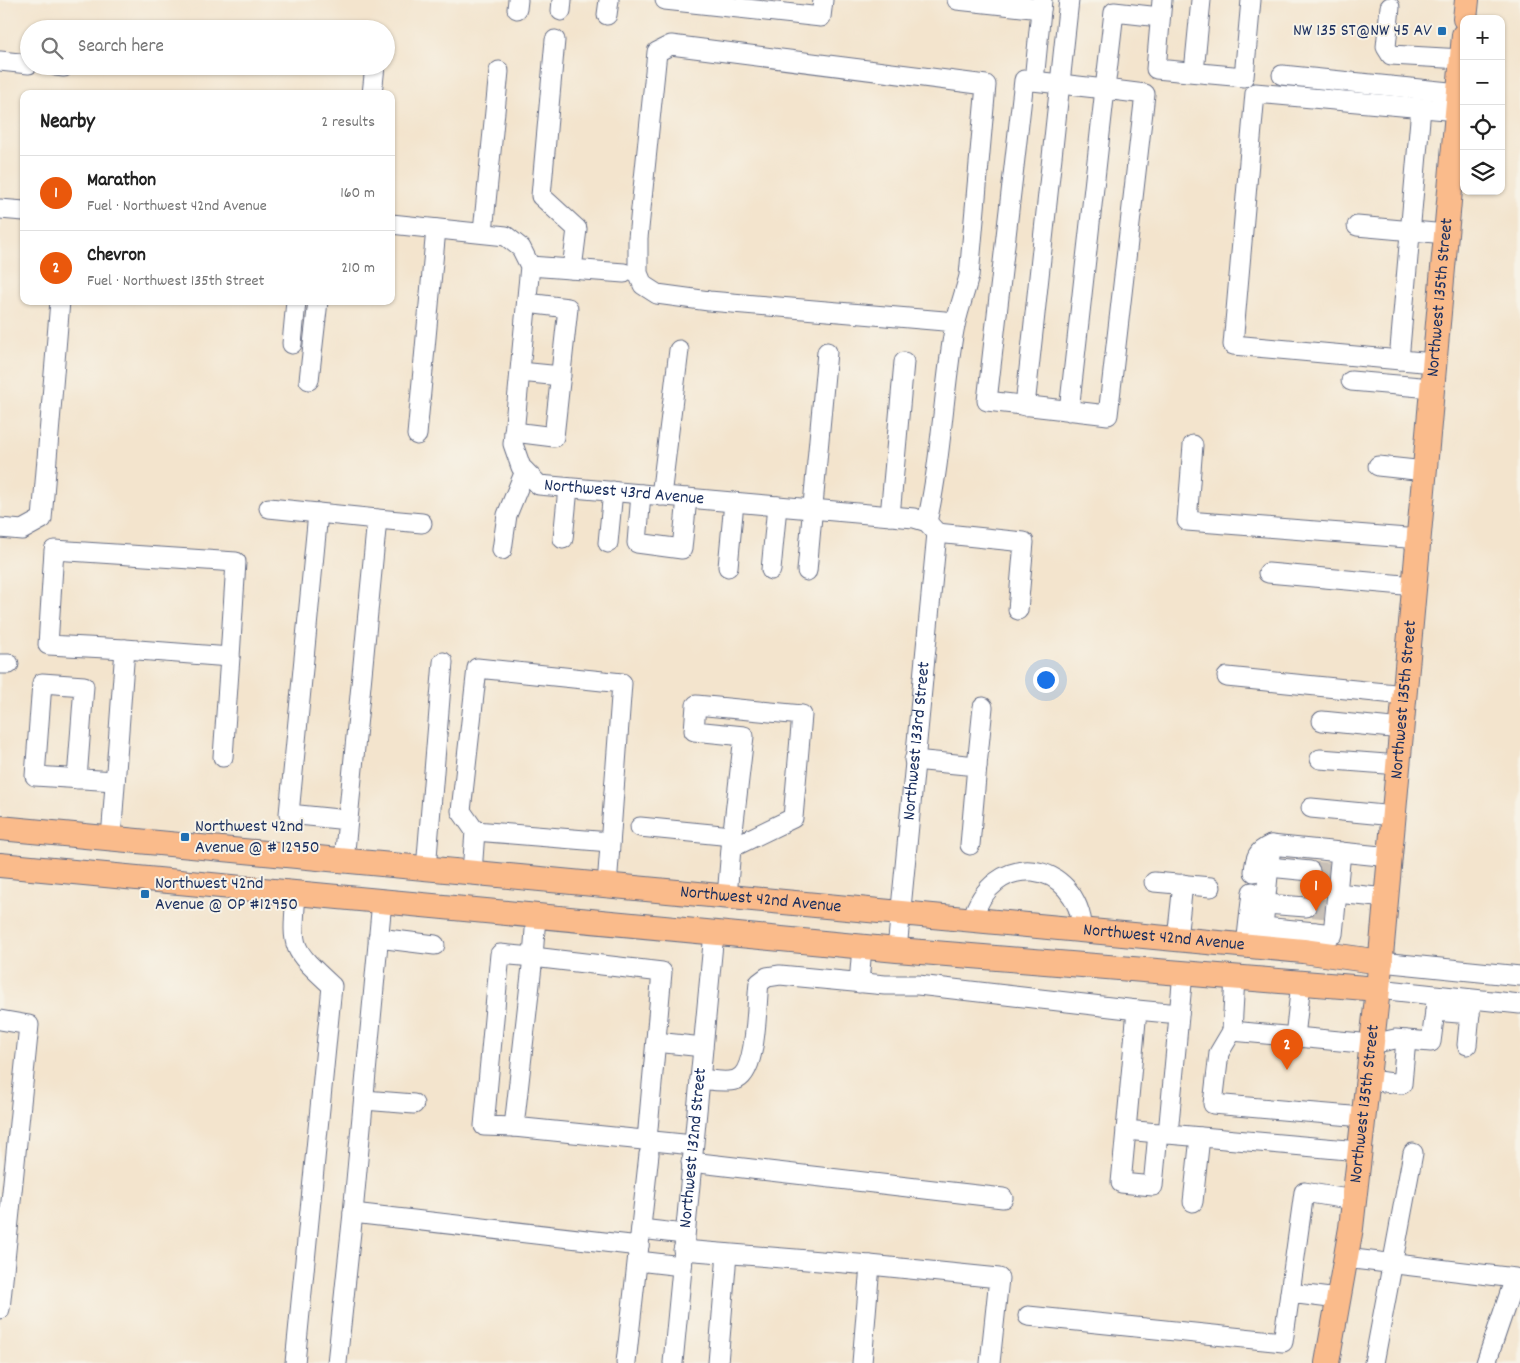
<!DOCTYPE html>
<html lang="en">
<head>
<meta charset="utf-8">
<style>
  body { margin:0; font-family:Dekko,sans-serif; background:#f2f2f2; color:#222 }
  .controls { position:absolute; right:15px; top:15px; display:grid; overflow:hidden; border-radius:10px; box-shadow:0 1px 4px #0004 }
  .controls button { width:45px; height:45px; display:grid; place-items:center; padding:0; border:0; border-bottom:1px solid #e0e0e0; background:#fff; color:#222; font:25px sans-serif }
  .you { position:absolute; left:1045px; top:679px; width:18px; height:18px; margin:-12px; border:4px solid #fff; border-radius:50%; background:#1a73e8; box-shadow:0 0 0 8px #1a73e833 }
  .badge { display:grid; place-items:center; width:32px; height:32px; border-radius:50%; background:#ea580c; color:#fff; font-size:16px; font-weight:700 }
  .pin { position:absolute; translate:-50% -41px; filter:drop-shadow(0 1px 2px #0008) }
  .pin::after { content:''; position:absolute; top:26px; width:18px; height:15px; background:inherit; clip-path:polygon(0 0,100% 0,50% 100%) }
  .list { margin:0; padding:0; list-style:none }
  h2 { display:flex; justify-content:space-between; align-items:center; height:65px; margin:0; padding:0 20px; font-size:21px }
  h2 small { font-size:16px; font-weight:400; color:#767676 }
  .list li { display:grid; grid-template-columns:32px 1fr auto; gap:15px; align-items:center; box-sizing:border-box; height:75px; padding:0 20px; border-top:1px solid #e0e0e0 }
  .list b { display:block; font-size:19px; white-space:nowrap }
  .list p { margin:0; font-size:16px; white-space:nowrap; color:#767676 }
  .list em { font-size:16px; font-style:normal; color:#767676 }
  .icon { flex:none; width:28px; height:28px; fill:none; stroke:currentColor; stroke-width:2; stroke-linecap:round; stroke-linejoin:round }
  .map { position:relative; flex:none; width:1520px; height:1363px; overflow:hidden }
  .search { position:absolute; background:#fff; box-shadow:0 1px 4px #0004; left:20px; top:20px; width:375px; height:55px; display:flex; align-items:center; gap:12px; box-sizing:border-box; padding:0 18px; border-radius:28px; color:#767676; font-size:19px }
  .panel { position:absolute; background:#fff; box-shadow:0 1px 4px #0004; left:20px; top:90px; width:375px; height:215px; border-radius:10px }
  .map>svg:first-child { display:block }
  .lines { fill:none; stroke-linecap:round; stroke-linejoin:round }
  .minor-tunnel { stroke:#c8c0b7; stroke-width:19; stroke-dasharray:19 9; stroke-linecap:butt }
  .minor-casing { stroke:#676e85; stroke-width:21 }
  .major-casing { stroke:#676e85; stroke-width:26 }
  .minor { stroke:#fff; stroke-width:19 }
  .major { stroke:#fabb8b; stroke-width:24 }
  .poi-dot { fill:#1f6fb2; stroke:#f7f3e8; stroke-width:2 }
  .labels { text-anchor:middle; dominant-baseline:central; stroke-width:4; stroke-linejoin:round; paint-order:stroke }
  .poi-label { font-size:18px; fill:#1b2f5e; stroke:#f7f3e8; text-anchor:start }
  .street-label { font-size:18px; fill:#1b2f5e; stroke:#f7f3e8 }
</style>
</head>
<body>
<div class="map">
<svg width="1520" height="1363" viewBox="0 0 1520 1363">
  <rect width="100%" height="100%" fill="#f7f3e8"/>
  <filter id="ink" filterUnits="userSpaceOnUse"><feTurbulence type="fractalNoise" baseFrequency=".02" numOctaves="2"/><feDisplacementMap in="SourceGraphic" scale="10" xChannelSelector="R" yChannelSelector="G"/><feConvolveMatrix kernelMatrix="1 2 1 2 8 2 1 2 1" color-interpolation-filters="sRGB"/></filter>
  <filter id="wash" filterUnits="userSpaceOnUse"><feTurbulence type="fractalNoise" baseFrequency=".0096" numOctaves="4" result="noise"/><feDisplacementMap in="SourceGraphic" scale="20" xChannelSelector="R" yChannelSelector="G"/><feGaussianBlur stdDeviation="1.12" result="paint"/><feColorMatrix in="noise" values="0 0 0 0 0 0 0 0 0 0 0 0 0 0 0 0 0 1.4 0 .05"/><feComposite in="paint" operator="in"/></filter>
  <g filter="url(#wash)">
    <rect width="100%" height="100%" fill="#f3e4cd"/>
  </g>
  <g filter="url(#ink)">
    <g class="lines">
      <g class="minor-tunnel">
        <path d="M1310,871L1331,872"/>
        <path d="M1306,907L1327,909"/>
      </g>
      <g class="minor-casing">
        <g id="minor">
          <path d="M665,0L821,17L823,0"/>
          <path d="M957,0L1041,9"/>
          <path d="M1162,0L1156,69L1244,77L1251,0"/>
          <path d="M1390,7L1386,47L1391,55L1462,59"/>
          <path d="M517,9L518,0"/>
          <path d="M561,11L562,0"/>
          <path d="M607,15L609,0"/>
          <path d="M555,40L541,196L577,229L572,269"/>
          <path d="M0,61L29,64"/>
          <path d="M56,66L64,67"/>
          <path d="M1194,72L1201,0"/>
          <path d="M1282,75L1459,93"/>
          <path d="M1034,81L1042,0"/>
          <path d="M372,94L375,66"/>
          <path d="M0,209L24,211"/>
          <path id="s1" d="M391,224L506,236L521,248L530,266L513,444L521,467L539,485L914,518L927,522L937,533"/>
          <path d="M1357,226L1446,234"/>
          <path d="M483,232L499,71"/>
          <path d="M530,266L624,273"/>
          <path d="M292,344L296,301"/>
          <path d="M1399,360L1421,108"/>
          <path d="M1434,363L1233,345L1255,93L1457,111"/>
          <path d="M520,372L561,376"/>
          <path d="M309,380L318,301"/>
          <path d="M1351,381L1432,388"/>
          <path d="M1025,406L1069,0"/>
          <path d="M1069,411L1105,89L1024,80L987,401C1028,406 1068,410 1108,415L1145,94L1105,89L1114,12L1160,17"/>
          <path d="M514,432L554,437L568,308L527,303"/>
          <path d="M417,435L436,229"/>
          <path d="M1193,445L1187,521L1420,539"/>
          <path d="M1378,466L1425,471"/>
          <path d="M641,494L637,543L682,549L687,498"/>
          <path d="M661,496L679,350"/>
          <path d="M269,508L318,513"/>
          <path d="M890,516L904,362"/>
          <path d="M377,519L422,523"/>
          <path d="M927,522C941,460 943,398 953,336C956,316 964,296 969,276L986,85L671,45L657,52L638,238V273L643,285L657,294L709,301L956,322"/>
          <path d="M0,528L22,530L42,519L60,301"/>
          <path d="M937,533L1024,542L1018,610"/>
          <path d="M563,539L568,488"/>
          <path d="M608,543L613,491"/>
          <path d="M502,550L507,515L525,471"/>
          <path d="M728,567L734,502"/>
          <path d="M771,570L777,506"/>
          <path d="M807,571L827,352"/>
          <path d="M1268,573L1415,586"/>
          <path d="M125,649L48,645L54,550L236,562L230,657"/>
          <path d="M0,664H9"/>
          <path d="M1227,677L1405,695"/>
          <path d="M1322,721L1402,729"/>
          <path d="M1320,759L1399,765"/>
          <path d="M914,760L977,766L970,845"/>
          <path d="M977,766L983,707"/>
          <path d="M77,779L84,686L42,683L35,776L115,781"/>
          <path d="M1311,808L1394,816"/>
          <path d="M640,827L732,836"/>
          <path d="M475,831L610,842"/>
          <path d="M111,839L125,649L230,657L223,757"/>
          <path d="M1341,852L1337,893L1386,898"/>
          <path d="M344,861L377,519L318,513L289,814L348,820"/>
          <path d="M1269,867L1310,871"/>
          <path d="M426,869L443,662"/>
          <path d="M1254,872C1255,857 1257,851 1271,845"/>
          <path d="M472,873L475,831L461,811L477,668L622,683L607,886"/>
          <path d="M1154,882L1211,887"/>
          <path d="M727,897L731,848L793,818L802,715L696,705L694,731L744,736L731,848"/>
          <path d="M1266,904L1306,907"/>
          <path d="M972,920C992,849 1077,857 1083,931"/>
          <path d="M1263,927L1315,932"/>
          <path d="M378,938L435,945"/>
          <path d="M1177,939L1183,884"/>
          <path d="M1246,946L1252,892"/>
          <path d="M1261,947L1271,845L1390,857"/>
          <path id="s2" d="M897,950L937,533"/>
          <path d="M1313,953L1315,932L1333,934L1337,893"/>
          <path d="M1381,962L1520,976"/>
          <path d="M1183,973L1168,1134L1359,1151"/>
          <path d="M1235,977L1232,1031L1372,1044L1395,1039L1431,1042L1435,1011"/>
          <path d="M859,983L862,947"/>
          <path d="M1378,989L1520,1004"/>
          <path d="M1436,1001L1435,1011L1470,1014"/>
          <path d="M0,1020L29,1025L0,1309"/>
          <path d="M1232,1031L1219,1053L1213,1104L1363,1117"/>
          <path d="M1295,1037L1301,983"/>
          <path d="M656,1042L703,1047"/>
          <path d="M1467,1045L1471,1002"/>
          <path d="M700,1079C710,1080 725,1083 735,1080C758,1074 756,1004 759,983L767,977L780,975L885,985H918L1137,1010"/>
          <path d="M1368,1080L1402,1084L1406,1040"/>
          <path d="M364,1100L414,1104"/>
          <path d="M514,1127L484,1126L500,954L533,957L536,916"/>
          <path d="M1126,1130L1121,1183L1153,1186L1158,1133"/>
          <path d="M1168,1134L1126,1130L1137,1010L1179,1014"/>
          <path d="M647,1140L662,972L533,957L514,1127L693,1145"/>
          <path d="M691,1162L1003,1198"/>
          <path d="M1193,1202L1200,1137"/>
          <path d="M353,1213L639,1246"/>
          <path d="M641,1229L684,1234"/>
          <path d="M683,1250L870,1265L999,1278L990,1363"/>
          <path d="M1345,1258L1515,1278L1486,1363"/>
          <path d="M638,1261L682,1266"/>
          <path d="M1290,1293L1304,1192L1354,1200"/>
          <path d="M1028,1316L1283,1342L1290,1293L1338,1299"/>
          <path d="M295,1363L332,986C290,947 292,950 296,893"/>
          <path d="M337,1363L353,1213L382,901"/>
          <path d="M626,1363L649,1154"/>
          <path id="s3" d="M673,1363L714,933"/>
          <path d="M718,1363L727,1254"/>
          <path d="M862,1363L870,1265"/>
          <path d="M1374,1363L1413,1153"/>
        </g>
      </g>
      <g class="major-casing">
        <g id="major">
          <path d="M1465,19L1467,0"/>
          <path id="s4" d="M0,828L1303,951L1381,962"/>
          <path d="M0,865L897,950L1378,989"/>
          <path id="s5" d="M1327,1363L1351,1228L1378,989L1464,35"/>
        </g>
      </g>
      <use href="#minor" class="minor"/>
      <use href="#major" class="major"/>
    </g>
  </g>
  <g class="poi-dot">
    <rect x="1437" y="26" width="10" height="10" rx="2.5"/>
    <rect x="180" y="832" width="10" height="10" rx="2.5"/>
    <rect x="140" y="889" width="10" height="10" rx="2.5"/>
  </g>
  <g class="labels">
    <g class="poi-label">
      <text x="1432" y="31" text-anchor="end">NW 135 ST@NW 45 AV</text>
      <text x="195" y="827">Northwest 42nd<tspan x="195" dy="21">Avenue @ # 12950</tspan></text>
      <text x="155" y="884">Northwest 42nd<tspan x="155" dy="21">Avenue @ OP #12950</tspan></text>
    </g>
    <g class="street-label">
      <text stroke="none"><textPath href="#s5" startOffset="1072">Northwest 135th Street</textPath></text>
      <text stroke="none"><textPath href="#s1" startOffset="469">Northwest 43rd Avenue</textPath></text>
      <text stroke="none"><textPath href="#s5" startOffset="668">Northwest 135th Street</textPath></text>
      <text stroke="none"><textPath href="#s2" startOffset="210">Northwest 133rd Street</textPath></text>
      <text stroke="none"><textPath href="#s4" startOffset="764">Northwest 42nd Avenue</textPath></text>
      <text stroke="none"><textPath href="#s4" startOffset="1169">Northwest 42nd Avenue</textPath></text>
      <text stroke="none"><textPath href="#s5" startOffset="262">Northwest 135th Street</textPath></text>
      <text stroke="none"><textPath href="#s3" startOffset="216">Northwest 132nd Street</textPath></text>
    </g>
  </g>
</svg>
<div class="controls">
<button>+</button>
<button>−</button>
<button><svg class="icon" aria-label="locate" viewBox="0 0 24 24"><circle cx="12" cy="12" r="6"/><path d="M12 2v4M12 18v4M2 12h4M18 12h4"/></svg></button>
<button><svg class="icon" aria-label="layers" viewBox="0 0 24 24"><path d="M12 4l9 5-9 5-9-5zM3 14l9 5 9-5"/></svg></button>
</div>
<div class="you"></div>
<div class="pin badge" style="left:1316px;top:911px">1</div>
<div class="pin badge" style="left:1287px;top:1070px">2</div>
<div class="search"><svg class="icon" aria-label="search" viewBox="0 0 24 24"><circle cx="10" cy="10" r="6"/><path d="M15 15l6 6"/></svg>Search here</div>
<section class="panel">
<h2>Nearby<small>2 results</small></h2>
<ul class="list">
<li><span class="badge">1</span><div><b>Marathon</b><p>Fuel · Northwest 42nd Avenue</p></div><em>160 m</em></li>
<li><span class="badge">2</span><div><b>Chevron</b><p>Fuel · Northwest 135th Street</p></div><em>210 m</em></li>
</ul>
</section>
</div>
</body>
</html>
